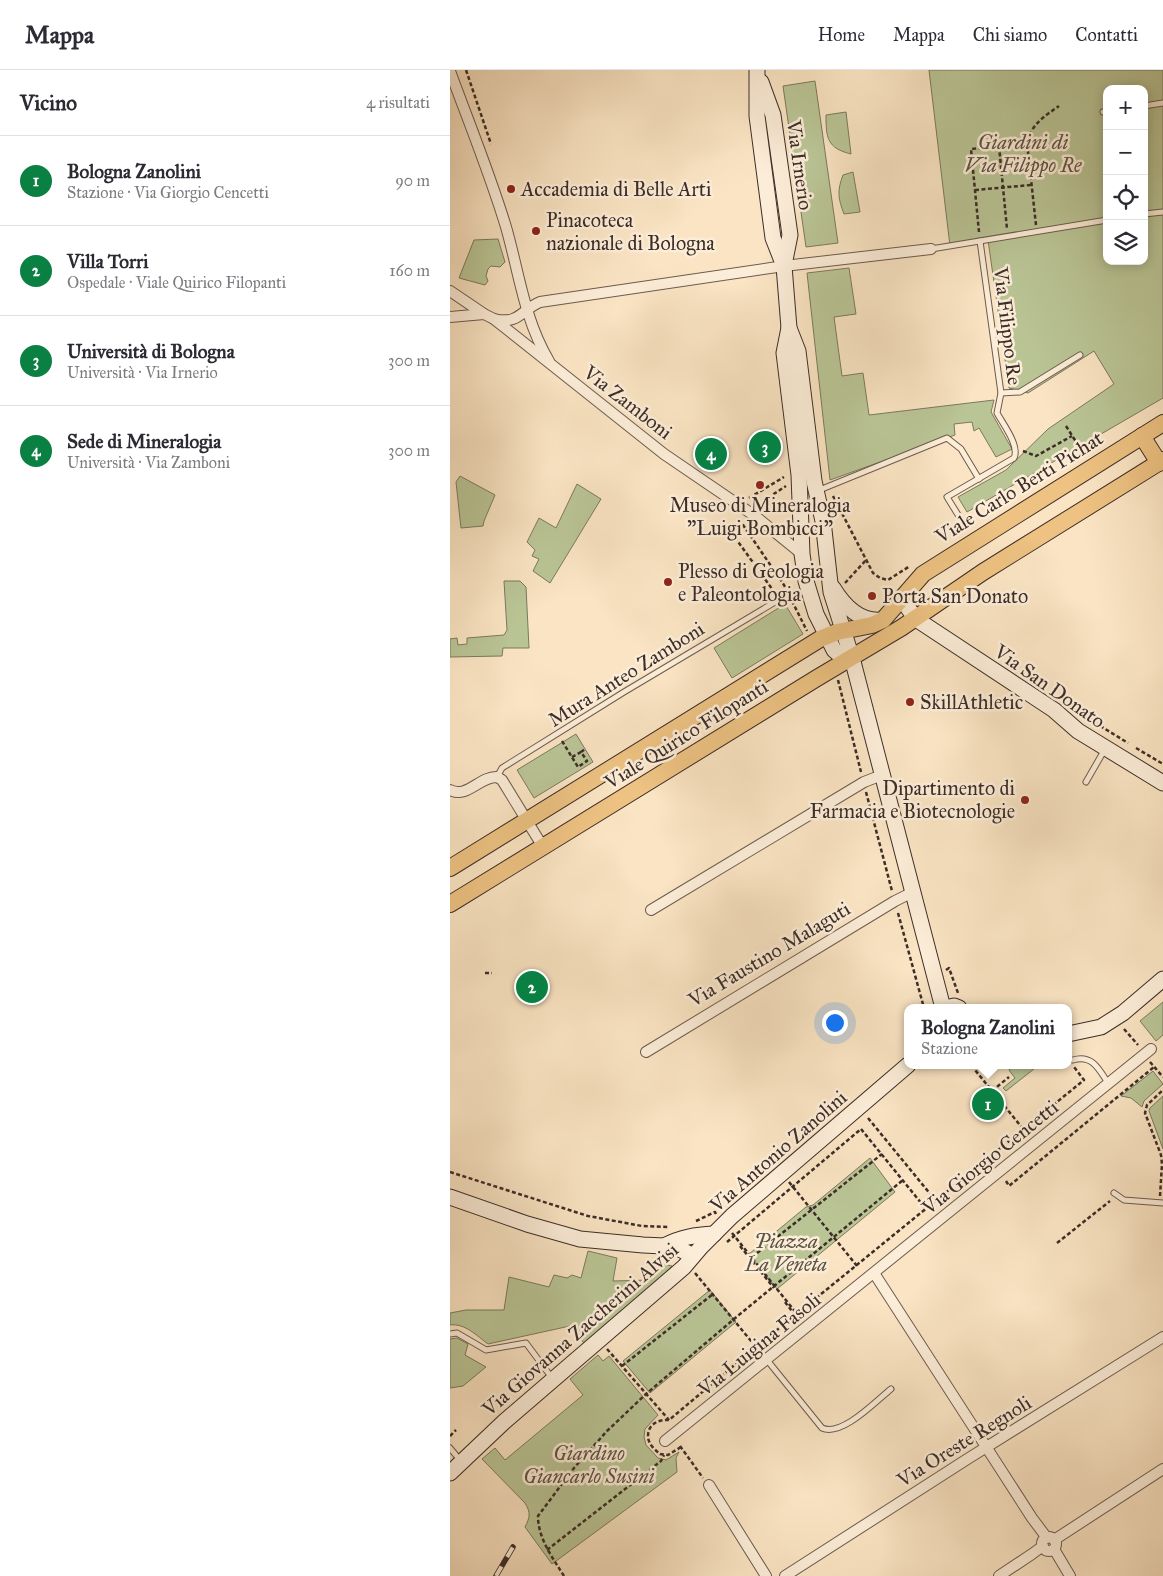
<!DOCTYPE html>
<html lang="it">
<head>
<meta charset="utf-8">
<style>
  body { margin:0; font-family:"IM FELL Great Primer",serif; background:#f2f2f3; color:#2b2b33 }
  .controls { position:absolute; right:15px; top:15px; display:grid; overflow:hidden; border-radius:10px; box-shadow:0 2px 12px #0003 }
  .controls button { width:45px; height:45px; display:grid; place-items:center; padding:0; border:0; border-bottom:1px solid #e1e1e2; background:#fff; color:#2b2b33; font:25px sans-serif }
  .you { position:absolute; left:384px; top:952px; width:18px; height:18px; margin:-12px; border:4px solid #fff; border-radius:50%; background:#1a73e8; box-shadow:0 0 0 8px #1a73e833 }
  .badge { display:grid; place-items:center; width:32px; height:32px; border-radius:50%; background:#0b8043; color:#fff; font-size:16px; font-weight:700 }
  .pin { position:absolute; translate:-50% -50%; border:2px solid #fff; box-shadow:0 1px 5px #0006 }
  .popup { position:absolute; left:454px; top:934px; width:168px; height:65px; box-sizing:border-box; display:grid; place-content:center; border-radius:10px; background:#fff; filter:drop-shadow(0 1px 4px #0005); font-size:16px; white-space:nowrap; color:#7c7c81 }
  .popup b { font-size:19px; color:#2b2b33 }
  .popup::after { content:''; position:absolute; left:50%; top:100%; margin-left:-10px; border:10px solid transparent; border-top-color:#fff }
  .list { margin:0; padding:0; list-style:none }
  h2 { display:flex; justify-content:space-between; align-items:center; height:65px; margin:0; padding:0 20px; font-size:21px }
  h2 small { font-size:16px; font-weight:400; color:#7c7c81 }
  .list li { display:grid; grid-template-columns:32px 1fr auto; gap:15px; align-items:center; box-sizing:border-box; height:90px; padding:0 20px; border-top:1px solid #e1e1e2 }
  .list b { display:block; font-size:19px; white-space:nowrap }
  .list p { margin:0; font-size:16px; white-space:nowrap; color:#7c7c81 }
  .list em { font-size:16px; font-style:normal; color:#7c7c81 }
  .icon { flex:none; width:28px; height:28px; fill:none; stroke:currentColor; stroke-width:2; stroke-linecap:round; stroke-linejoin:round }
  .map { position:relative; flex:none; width:713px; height:1506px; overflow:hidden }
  header { display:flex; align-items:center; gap:30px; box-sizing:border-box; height:70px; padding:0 25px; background:#fff; border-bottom:1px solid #e1e1e2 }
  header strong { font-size:24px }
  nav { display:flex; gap:28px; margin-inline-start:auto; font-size:18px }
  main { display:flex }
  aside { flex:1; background:#fff }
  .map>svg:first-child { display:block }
  .green { fill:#bac596; stroke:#7b795f; fill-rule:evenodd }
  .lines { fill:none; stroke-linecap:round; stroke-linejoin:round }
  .lane-casing { stroke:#6c5b4f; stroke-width:7 }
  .street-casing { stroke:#6c5b4f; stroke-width:12 }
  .secondary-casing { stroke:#3c2d28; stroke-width:17 }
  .primary-casing { stroke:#3c2d28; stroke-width:18 }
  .path { stroke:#3c2d28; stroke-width:2.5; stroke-dasharray:4 2.5; stroke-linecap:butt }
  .lane { stroke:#fcedd8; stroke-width:5 }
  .street { stroke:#fcedd8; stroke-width:10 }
  .secondary { stroke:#fcedd8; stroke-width:15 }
  .primary { stroke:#edc282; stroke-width:16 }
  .rail-casing { stroke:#3c2d28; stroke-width:5.5 }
  .rail { stroke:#fcedd8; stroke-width:4; stroke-dasharray:11; stroke-linecap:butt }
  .poi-dot { fill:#8f2418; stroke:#fcedd8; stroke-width:2 }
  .labels { text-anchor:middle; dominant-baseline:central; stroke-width:5; stroke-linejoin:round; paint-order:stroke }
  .park-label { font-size:20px; font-style:italic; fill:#5c5344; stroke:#fcedd8 }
  .street-label { font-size:20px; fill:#3c2d28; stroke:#fcedd8 }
  .poi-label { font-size:20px; fill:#3c2d28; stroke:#fcedd8; text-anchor:start }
</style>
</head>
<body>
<header>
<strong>Mappa</strong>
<nav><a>Home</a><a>Mappa</a><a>Chi siamo</a><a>Contatti</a></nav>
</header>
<main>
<aside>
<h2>Vicino<small>4 risultati</small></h2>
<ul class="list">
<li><span class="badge">1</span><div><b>Bologna Zanolini</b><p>Stazione · Via Giorgio Cencetti</p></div><em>90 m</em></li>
<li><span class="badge">2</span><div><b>Villa Torri</b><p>Ospedale · Viale Quirico Filopanti</p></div><em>160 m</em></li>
<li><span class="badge">3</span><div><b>Università di Bologna</b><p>Università · Via Irnerio</p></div><em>300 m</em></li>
<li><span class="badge">4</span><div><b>Sede di Mineralogia</b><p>Università · Via Zamboni</p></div><em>300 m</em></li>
</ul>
</aside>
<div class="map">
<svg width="713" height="1506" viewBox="0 0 713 1506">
  <rect width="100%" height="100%" fill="#fae4c3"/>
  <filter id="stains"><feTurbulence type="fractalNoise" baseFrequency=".004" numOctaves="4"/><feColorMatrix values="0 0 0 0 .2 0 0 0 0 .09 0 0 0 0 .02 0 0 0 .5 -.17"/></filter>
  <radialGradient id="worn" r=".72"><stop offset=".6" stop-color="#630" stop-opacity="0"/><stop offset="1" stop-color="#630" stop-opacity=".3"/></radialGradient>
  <g class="green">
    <path d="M479,0H713V328L517,442L508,427L556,400L598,359L664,314L644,281L578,323L559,318L538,170L500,176ZM657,19H694V191H657Z"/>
    <path d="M365,11L388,173L356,177L333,16Z"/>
    <path d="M396,42L401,84C377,78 376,68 376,45Z"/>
    <path d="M403,102L410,142L394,144C388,128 387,121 393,105Z"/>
    <path d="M48,169L55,192L50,197L41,196L38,199L36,206L38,211L35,215L9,208L24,170Z"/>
    <path d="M399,198L406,244L384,247L392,306L413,303L419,345L544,330L541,342L562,379L546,387L529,358L524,361L522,352L504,354L505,365L380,410L357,203Z"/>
    <path d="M10,406L45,425L34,451L33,456L11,458L6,412Z"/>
    <path d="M127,414L151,429L100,513L83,501L89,489L82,486L85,480L77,472L89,448L106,458Z"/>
    <path d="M54,511H70L76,517L79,578H53L52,586L0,587V569L7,568L8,575L17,574V568L54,565L57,560Z"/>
    <path d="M335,534L353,564L282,608L264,578Z"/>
    <path d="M126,664L143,692L84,728L67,700Z"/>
    <path d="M713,932V965L706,971L690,951Z"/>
    <path d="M565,995H589L556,1021L553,1018L565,1008L559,1000Z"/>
    <path d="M703,1001L713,1014L694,1031L692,1037L681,1028L671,1026Z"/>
    <path d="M713,1026V1079L699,1041L700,1038Z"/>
    <path d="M420,1088L445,1122L327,1219L299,1184L356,1137L363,1135Z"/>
    <path d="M138,1181L167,1188L163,1211L201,1210L204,1192L222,1196L192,1226L134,1273L120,1256L38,1274C27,1266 15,1253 0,1255V1243L16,1240H54L59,1207L99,1217L104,1205L117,1208L122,1205L131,1208Z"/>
    <path d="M260,1220L286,1252L200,1323L173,1291Z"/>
    <path d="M7,1268L18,1274L15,1285L36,1297L13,1316L0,1318V1269Z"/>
    <path d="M148,1285L153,1291L159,1286L208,1345L195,1359L194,1367L196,1375L208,1388L216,1390L229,1382L226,1388L227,1402L102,1494L75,1457C80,1447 81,1443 75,1433L32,1389L45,1378L55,1390L133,1325L120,1309Z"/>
  </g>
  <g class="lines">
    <g class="lane-casing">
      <g id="lane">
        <path d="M694,36L713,33"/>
        <path d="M653,42L657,41"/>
        <path d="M694,144L713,142"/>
        <path d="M481,179L657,150"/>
        <path d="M551,323L570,322L630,285"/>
        <path d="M367,421L497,368L511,379L529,409"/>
        <path d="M510,448L497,427L564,388C570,376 553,354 547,343L551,323L530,171"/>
        <path d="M47,707L52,698L174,622L325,532"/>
        <path d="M636,712L655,679"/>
        <path d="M623,990C642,984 649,999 658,1013"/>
        <path d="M664,1123L674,1130L713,1133"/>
        <path d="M0,1264L7,1263L36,1280L76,1273L102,1308"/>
        <path d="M317,1290L372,1358C392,1367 426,1331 441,1319"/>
        <path d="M0,1378L10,1390"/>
      </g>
    </g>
    <g class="street-casing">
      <g id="street">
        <path d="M0,1C19,53 40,104 56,157C69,202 74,249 99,291"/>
        <path d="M0,221L34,244L44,249L214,384L305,446L352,484"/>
        <path d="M0,247L34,244"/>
        <path d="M44,249C69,255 71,240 90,232L334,196L481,179"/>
        <path d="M0,720C17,729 30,706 47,707L52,710L93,777"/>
        <path d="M201,840L414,712L432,705"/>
        <path d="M196,982L445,831L463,822"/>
        <path d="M424,1203L582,1448L597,1468"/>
        <path d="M215,1371L701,979"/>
        <path d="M259,1415L316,1506"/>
        <circle cx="599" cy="1474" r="7"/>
        <path d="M604,1470L713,1399"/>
        <path d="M604,1479L620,1506"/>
        <path d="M335,1506L519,1388L713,1267"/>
        <path d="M549,1506L582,1484L593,1476"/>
      </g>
    </g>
    <g class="secondary-casing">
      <g id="secondary">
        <path d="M307,0V46L323,168L334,196L339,258L348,281L364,411L373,451L381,522L402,588L493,938"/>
        <path d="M311,12L323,45L340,165L334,195"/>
        <path d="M339,258L334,283L349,405L352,484L356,511L366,544L384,580L391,586L402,588"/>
        <path d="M383,518C394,536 411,553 433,550"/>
        <path d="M455,525L458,538L466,549L604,640L628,661L713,713"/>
        <path d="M495,938L504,936L509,938"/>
        <path d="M618,964L651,957L673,943L713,909"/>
        <path d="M0,1127L77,1154L130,1169L193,1175L214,1176L226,1177L243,1186"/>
        <path d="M214,1176C231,1167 246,1165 264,1164"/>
        <path d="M0,1403L55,1351L234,1197L251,1177L282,1146L458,995"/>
      </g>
    </g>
    <g class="primary-casing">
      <g id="primary">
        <path d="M692,366L709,393"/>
        <path d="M0,798L370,569L387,562L422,555L433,550L473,504L713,353"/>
        <path d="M0,834L367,608L451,558L533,502L713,390"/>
      </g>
    </g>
    <g class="path">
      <path d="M16,0L41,74"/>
      <path d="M549,76L557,159"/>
      <path d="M525,120L581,115"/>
      <path d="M586,155L577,73C581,54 595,46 609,36"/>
      <path d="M529,162L521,79L577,73"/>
      <path d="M616,356L635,386"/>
      <path d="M573,381L586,386L622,366"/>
      <path d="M383,426L423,503L430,508L438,510L460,496"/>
      <path d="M299,428L334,407"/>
      <path d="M307,435L336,416"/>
      <path d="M289,449L334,515L357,561"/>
      <path d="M281,462L325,523"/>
      <path d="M395,513L416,490"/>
      <path d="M388,610L411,702"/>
      <path d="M639,649L678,673"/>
      <path d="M112,671L128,697L137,691L131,682L135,679"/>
      <path d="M686,678L713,694"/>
      <path d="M122,687L131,682"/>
      <path d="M416,722L442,821"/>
      <path d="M448,843L474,938"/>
      <path d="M496,900L499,898L508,923"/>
      <path d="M35,903H42"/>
      <path d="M674,959L688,975"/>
      <path d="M700,992L713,1007"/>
      <path d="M528,995L525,1000L574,1060"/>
      <path d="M537,1025L559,1007"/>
      <path d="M418,1048L486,1131"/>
      <path d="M411,1059L476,1139"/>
      <path d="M0,1102L138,1146L192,1156L219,1157"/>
      <path d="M556,1111L559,1116L704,997"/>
      <path d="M339,1112L407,1196"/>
      <path d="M710,1126L712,1094L711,1085L695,1043L697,1035L713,1020"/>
      <path d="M246,1151L265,1142L266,1144"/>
      <path d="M282,1163L347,1244"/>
      <path d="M277,1172L411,1059"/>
      <path d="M607,1173L660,1131"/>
      <path d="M290,1176L324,1218"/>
      <path d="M302,1187L432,1084"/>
      <path d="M245,1203L306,1277"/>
      <path d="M335,1232L345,1245"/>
      <path d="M157,1279L219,1350"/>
      <path d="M172,1296L263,1224"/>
      <path d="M0,1366L6,1360"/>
      <path d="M230,1376L253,1408"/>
      <path d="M231,1377L218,1385L210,1384C205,1380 198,1374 198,1366C198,1354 209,1349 219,1350L306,1277L634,1010L624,997"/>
      <path d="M97,1480L211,1391L214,1385"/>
      <path d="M114,1506C102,1487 88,1468 88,1446L124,1398L157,1361L196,1324L284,1249L453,1110"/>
    </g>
    <use href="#lane" class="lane"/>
    <use href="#street" class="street"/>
    <use href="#secondary" class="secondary"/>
    <use href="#primary" class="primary"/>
    <g class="rail-casing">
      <path id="rail" d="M46,1506L63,1477"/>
    </g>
    <use href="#rail" class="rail"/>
  </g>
  <g class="poi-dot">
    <circle cx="61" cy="119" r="5"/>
    <circle cx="86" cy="161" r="5"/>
    <circle cx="310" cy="415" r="5"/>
    <circle cx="218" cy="512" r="5"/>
    <circle cx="422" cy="526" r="5"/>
    <circle cx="460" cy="632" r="5"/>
    <circle cx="575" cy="730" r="5"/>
  </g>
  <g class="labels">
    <g class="park-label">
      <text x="573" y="72">Giardini di<tspan x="573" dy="23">Via Filippo Re</tspan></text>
      <text x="336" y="1171">Piazza<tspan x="336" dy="23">La Veneta</tspan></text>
      <text x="139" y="1383">Giardino<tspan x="139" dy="23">Giancarlo Susini</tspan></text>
    </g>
    <g class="street-label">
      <text transform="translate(350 95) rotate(82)">Via Irnerio</text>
      <text transform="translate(558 256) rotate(83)">Via Filippo Re</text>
      <text transform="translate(178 332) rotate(38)">Via Zamboni</text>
      <text transform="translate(569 417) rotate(-32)">Viale Carlo Berti Pichat</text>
      <text transform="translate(176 604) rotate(-32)">Mura Anteo Zamboni</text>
      <text transform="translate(600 616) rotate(35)">Via San Donato</text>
      <text transform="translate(236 664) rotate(-32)">Viale Quirico Filopanti</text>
      <text transform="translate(319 884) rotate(-31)">Via Faustino Malaguti</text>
      <text transform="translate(328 1081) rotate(-41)">Via Antonio Zanolini</text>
      <text transform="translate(540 1087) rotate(-39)">Via Giorgio Cencetti</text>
      <text transform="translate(130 1259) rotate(-41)">Via Giovanna Zaccherini Alvisi</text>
      <text transform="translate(309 1274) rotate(-39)">Via Luigina Fasoli</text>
      <text transform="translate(514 1371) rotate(-32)">Via Oreste Regnoli</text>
    </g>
    <g class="poi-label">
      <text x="71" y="119">Accademia di Belle Arti</text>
      <text x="96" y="150">Pinacoteca<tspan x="96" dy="23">nazionale di Bologna</tspan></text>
      <text x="310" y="435" text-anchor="middle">Museo di Mineralogia<tspan x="310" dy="23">"Luigi Bombicci"</tspan></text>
      <text x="228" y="501">Plesso di Geologia<tspan x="228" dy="23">e Paleontologia</tspan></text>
      <text x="432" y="526">Porta San Donato</text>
      <text x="470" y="632">SkillAthletic</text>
      <text x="565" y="718" text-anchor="end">Dipartimento di<tspan x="565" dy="23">Farmacia e Biotecnologie</tspan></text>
    </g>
  </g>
  <rect width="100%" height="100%" filter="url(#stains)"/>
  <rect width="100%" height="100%" fill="url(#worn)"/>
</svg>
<div class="controls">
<button>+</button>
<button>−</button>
<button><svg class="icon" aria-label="locate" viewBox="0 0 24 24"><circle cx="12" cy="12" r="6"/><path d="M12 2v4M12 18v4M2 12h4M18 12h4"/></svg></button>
<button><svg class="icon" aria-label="layers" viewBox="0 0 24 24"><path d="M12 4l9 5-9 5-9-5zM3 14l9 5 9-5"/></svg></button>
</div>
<div class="you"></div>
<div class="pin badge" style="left:538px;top:1034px">1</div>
<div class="popup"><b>Bologna Zanolini</b>Stazione</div>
<div class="pin badge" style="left:82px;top:917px">2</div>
<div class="pin badge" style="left:315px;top:377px">3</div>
<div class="pin badge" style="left:261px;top:384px">4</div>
</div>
</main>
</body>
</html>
